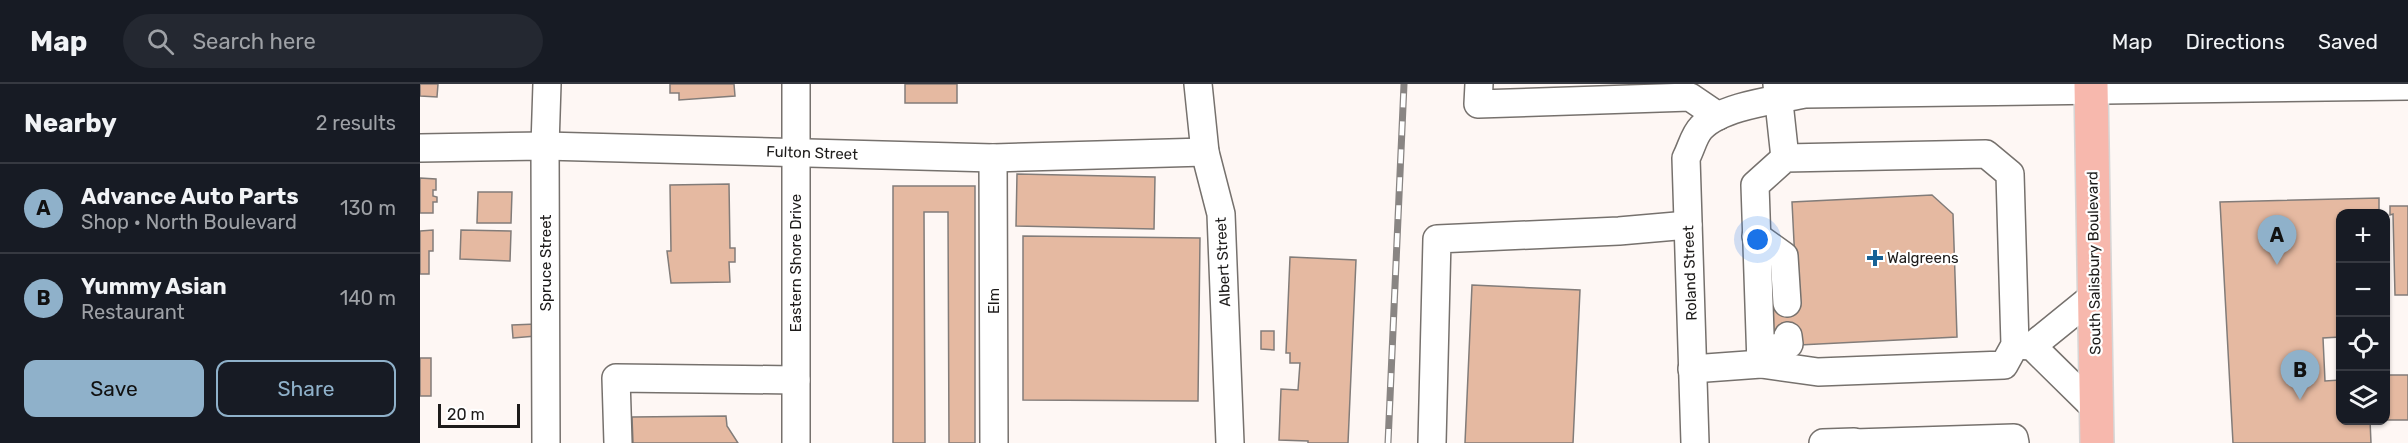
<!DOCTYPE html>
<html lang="en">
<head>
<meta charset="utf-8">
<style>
  body { margin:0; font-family:Rubik,sans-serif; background:#242831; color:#f1f3f6 }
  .controls { position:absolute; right:18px; bottom:18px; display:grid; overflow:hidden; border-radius:12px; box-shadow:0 2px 4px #0004 }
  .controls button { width:54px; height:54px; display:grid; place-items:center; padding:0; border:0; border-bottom:2px solid #363941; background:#171b24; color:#f1f3f6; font:30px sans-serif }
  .scale { position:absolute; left:18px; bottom:15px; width:82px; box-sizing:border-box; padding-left:6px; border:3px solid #1d1b1a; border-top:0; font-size:16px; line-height:21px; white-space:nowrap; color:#1d1b1a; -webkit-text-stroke:4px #fff; paint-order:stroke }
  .you { position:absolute; left:1338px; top:156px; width:21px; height:21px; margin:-15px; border:4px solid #fff; border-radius:50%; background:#1a73e8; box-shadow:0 0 0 9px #1a73e833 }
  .badge { display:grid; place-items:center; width:39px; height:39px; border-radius:50%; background:#8fb1ca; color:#111; font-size:20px; font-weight:700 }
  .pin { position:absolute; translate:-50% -50px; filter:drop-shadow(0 2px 3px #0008) }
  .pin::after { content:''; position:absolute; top:32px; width:21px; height:18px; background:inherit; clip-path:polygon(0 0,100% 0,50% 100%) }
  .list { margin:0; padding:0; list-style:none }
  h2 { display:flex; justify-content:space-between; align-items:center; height:78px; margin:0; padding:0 24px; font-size:26px }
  h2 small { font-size:20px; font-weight:400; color:#9ea1a6 }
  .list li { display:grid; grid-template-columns:39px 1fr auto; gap:18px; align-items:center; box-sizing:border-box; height:90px; padding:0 24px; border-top:2px solid #363941 }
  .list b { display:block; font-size:22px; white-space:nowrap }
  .list p { margin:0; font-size:20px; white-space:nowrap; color:#9ea1a6 }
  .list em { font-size:20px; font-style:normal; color:#9ea1a6 }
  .actions { display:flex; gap:12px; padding:18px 24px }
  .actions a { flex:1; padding:14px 0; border:2px solid #8fb1ca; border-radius:12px; text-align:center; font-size:21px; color:#8fb1ca }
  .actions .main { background:#8fb1ca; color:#111 }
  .icon { flex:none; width:33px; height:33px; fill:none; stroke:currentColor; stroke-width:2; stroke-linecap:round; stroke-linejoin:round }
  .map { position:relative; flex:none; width:1988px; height:359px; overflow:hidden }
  header { display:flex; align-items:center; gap:36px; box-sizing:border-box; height:84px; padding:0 30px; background:#171b24; border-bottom:2px solid #363941 }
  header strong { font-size:28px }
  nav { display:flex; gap:33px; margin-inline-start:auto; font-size:21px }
  .search { width:420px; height:54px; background:#242831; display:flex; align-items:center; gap:15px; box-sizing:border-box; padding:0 21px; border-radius:33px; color:#9ea1a6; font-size:22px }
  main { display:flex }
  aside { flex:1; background:#171b24 }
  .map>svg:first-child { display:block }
  .building { fill:#e5b9a1; stroke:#827c79; stroke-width:1.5 }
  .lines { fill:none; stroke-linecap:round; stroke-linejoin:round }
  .minor-casing { stroke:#76716d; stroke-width:30 }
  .major-casing { stroke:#d6d6d6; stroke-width:36 }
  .minor { stroke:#fff; stroke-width:27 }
  .major { stroke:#f7b8ad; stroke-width:33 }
  .rail-casing { stroke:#898583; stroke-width:7 }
  .rail { stroke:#fff; stroke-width:4.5; stroke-dasharray:14; stroke-linecap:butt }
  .poi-dot { fill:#176195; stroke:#fff; stroke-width:2 }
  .labels { text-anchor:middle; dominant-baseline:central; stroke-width:4.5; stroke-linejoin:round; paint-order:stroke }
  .street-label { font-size:15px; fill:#1d1b1a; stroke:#fff }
  .poi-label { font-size:15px; fill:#1d1b1a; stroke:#fff; text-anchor:start }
</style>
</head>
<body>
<header>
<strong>Map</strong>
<div class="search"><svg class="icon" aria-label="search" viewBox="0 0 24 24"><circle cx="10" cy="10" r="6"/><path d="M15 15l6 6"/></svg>Search here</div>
<nav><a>Map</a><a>Directions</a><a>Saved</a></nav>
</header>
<main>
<aside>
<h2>Nearby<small>2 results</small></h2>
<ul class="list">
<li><span class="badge">A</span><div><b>Advance Auto Parts</b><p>Shop · North Boulevard</p></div><em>130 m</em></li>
<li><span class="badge">B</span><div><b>Yummy Asian</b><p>Restaurant</p></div><em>140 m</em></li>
</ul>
<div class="actions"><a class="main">Save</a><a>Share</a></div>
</aside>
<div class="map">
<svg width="1988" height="359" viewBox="0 0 1988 359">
  <rect width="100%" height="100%" fill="#fef7f4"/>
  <g class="building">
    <path d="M0,0H18L17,13L0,12Z"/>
    <path d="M250,0H314L315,12L259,16V9H250Z"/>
    <rect x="485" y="0" width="52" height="19"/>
    <path d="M597,90L735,93L734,145L596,142Z"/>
    <path d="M0,94L16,95V106H13V112L17,113V118H13V129H0Z"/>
    <path d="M309,100L310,164H315V178H309L310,198L251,199L247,167H251L250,101Z"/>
    <path d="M473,102H555V359H529L528,128H504L505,359H473Z"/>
    <path d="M58,108H92L91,139H57Z"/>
    <path d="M1512,111L1533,130L1537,253L1379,261L1348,253L1347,220L1377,218L1372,118Z"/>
    <path d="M1959,114V129H1920V253L1903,254L1905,297L1920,296V336H1950L1951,359H1813L1800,118Z"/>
    <path d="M1970,122H1988V211H1975L1973,130L1970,131Z"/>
    <path d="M13,146V167H9V190H0V147Z"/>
    <path d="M41,146L91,147L90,177L40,175Z"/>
    <path d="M603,152L780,154L778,317L603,316Z"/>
    <path d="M870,173L936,176L928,359H888V357L859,356L861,305L878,306L880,279H870V269H866Z"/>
    <path d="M1052,201L1160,206L1153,359H1045Z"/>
    <path d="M116,240V252L93,254L92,241Z"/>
    <path d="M841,247H854V266L841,265Z"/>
    <rect x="0" y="274" width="11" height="38"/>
    <rect x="1966" y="291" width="22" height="45"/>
    <path d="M306,332L307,342L318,359H213L212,333Z"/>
  </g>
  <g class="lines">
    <g class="minor-casing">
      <g id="minor">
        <path d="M376,0V359"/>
        <path d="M778,0L785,68L801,130L810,359"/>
        <path d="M1059,0L1058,20L1270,13L1298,32"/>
        <path d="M1357,0L1365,74"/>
        <path d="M0,64L125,62L573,74L785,68"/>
        <path d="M573,74L574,359"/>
        <path d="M1336,152L1364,172L1367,219"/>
        <path d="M1595,261L1590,90L1566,70L1365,74L1335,101L1341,280L1398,288L1584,281L1595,261L1612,262L1676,325"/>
        <path d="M1612,262L1675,211"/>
        <path d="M1341,268L1369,260L1368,252"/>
        <path d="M1272,285L1341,280"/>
        <path d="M126,359L125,62L127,0"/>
        <path d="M198,359L196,294L376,296"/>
        <path d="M1012,359L1017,155L1199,147L1268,141"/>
        <path d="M1275,359L1266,74C1271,65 1274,51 1281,44C1301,22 1356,16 1385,10L1988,2"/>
        <path d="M1403,359L1434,358"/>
        <path d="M1434,359L1594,354L1595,359"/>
      </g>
    </g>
    <g class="major-casing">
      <path id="major" d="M1671,0L1677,359"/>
    </g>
    <use href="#minor" class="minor"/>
    <use href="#major" class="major"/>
    <g class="rail-casing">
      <path id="rail" d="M968,359L984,0"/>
    </g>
    <use href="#rail" class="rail"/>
  </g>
  <path class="poi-dot" d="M1452 165h6v6h6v6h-6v6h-6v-6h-6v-6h6z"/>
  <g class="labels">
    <g class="street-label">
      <text transform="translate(392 69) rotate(2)">Fulton Street</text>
      <text transform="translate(803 178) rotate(-93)">Albert Street</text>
      <text transform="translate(126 179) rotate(-90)">Spruce Street</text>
      <text transform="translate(376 179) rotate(-90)">Eastern Shore Drive</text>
      <text transform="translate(1674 179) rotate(-91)">South Salisbury Boulevard</text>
      <text transform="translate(1270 189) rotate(-92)">Roland Street</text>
      <text transform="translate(574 217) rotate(-90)">Elm</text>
    </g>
    <g class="poi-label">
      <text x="1467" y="174">Walgreens</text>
    </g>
  </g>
</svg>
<div class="controls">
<button>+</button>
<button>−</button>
<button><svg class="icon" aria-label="locate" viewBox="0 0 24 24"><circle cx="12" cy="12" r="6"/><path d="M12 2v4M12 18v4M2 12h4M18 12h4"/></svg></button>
<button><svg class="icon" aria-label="layers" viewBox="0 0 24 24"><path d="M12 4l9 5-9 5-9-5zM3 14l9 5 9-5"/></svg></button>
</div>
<div class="scale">20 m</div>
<div class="you"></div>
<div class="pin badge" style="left:1857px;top:181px">A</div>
<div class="pin badge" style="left:1880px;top:316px">B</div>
</div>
</main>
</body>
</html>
